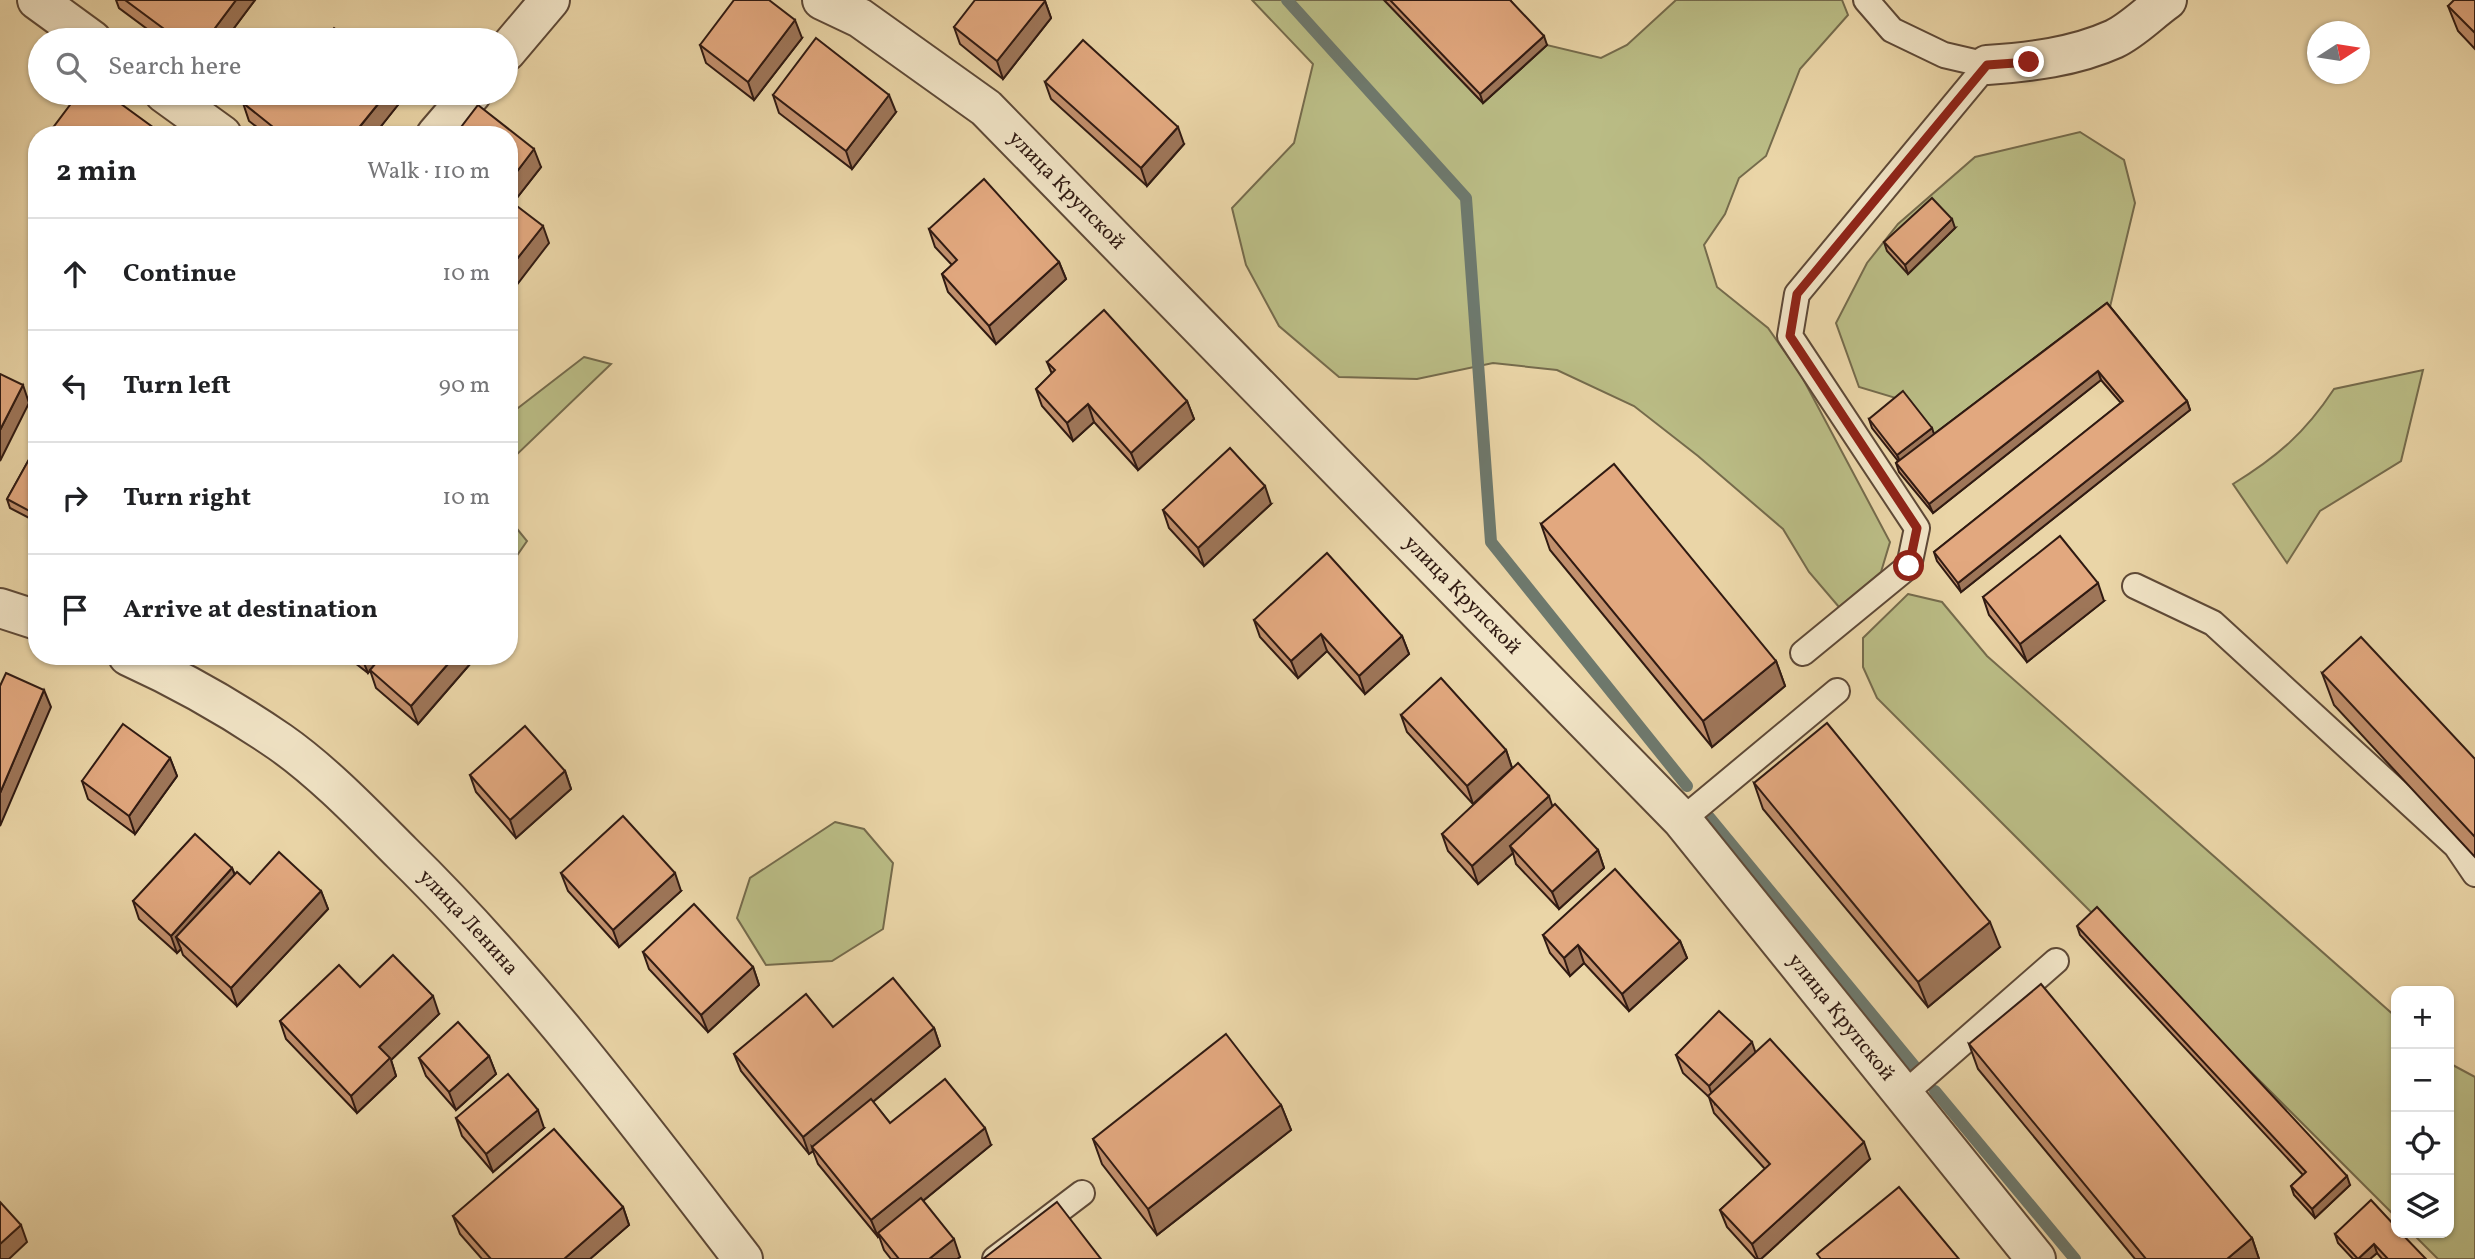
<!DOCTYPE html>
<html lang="en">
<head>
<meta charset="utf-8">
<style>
  body { margin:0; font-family:Vollkorn,serif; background:#f2f2f2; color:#202124 }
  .controls { position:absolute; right:21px; bottom:21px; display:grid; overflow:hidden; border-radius:14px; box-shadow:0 2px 5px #0004 }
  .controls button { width:63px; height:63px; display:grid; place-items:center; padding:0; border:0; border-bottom:2px solid #e0e0e0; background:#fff; color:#202124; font:35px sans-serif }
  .compass { position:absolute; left:2307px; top:21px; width:63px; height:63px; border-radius:50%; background:#fff; box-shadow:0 2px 5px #0004; rotate:78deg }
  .stop { position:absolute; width:21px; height:21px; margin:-16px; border:5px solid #8f2418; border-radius:50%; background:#fff }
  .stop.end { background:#8f2418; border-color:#fff; box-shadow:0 2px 7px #0008 }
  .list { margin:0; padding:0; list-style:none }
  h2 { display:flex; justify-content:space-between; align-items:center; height:91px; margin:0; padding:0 28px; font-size:30px }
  h2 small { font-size:23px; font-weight:400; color:#757577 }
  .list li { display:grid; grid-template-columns:46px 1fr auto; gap:21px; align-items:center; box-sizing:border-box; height:112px; padding:0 28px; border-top:2px solid #e0e0e0 }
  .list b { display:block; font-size:26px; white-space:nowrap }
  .list em { font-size:23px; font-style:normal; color:#757577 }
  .icon { flex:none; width:38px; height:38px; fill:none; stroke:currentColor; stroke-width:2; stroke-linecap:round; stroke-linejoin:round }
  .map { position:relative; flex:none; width:2475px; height:1259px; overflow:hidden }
  .search { position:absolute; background:#fff; box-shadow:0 2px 5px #0004; left:28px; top:28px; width:490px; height:77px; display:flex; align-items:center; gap:18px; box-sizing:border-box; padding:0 24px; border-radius:38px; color:#757577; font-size:26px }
  .panel { position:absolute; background:#fff; box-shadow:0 2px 5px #0004; left:28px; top:126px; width:490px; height:539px; border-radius:28px }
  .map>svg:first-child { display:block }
  .green { fill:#babc85; stroke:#756b4c; stroke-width:2 }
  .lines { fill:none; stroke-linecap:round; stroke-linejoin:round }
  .stream { stroke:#6e796d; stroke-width:12 }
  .service-casing { stroke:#5e4937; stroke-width:28 }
  .minor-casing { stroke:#5e4937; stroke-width:42 }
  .tertiary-casing { stroke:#5e4937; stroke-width:42 }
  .service { stroke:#f1e4c6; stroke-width:24 }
  .minor { stroke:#f1e4c6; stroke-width:38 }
  .tertiary { stroke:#f1e4c6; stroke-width:38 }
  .wall { fill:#c2906d; stroke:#301a12; stroke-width:2 }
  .shaded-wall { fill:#9e7659; stroke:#301a12; stroke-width:2 }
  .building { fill:#e2a87f; stroke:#301a12; stroke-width:2 }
  .route { stroke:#8f2418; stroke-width:9 }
  .labels { text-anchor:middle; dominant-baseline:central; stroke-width:6; stroke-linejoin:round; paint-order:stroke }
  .street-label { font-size:21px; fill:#301a12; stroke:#f1e4c6 }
</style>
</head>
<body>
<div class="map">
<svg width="2475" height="1259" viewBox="0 0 2475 1259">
  <rect width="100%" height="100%" fill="#ead5a7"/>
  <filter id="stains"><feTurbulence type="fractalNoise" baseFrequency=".00286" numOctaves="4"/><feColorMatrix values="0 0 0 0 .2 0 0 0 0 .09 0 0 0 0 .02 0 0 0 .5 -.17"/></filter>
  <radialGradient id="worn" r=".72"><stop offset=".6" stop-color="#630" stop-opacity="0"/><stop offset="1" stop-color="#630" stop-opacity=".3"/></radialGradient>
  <g class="green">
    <path d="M1252,0H1384L1483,103L1547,45L1601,58L1627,45L1676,0H1842L1848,15L1800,69L1766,156L1739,178L1725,214L1704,245L1717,287L1768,328L1801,375L1890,542L1881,572L1839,607L1809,572L1783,529L1698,456L1634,406L1557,370L1493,363L1417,379L1339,377L1279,326L1246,265L1232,208L1294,143L1313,64Z"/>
    <path d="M2080,132L2124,160L2135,203L2110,307L1935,437L1906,401L1859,387L1836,323L1867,263L1898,224L1975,157Z"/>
    <path d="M584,357L611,364L509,462V415Z"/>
    <path d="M2423,370L2401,461L2320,511L2287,563L2233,484C2277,457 2305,433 2334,389Z"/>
    <path d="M509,519L527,541L509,567Z"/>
    <path d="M1908,594L1942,602L1987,656L2396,1017V1217L1877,698L1863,667V638Z"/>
    <path d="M835,822L864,829L893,863L883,929L832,961L766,965L737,918L750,878Z"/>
    <path d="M2449,1063L2475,1077V1259H2438L2412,1233H2449Z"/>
  </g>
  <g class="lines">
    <g class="stream">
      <path d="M1287,0L1466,198L1491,542L1687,786"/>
      <path d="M1709,817L1916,1068"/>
      <path d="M1935,1091L2075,1259"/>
    </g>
    <g class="service-casing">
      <g id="service">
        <path d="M2135,586L2213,623L2456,846L2475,874"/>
        <path d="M1803,653L1909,566L1917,528L1790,336L1797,294L1987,65L1944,55L1892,30L1866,0"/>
        <path d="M1682,820L1837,691"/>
        <path d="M1903,1095L2056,961"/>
        <path d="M995,1259L1082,1193"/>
      </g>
    </g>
    <g class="minor-casing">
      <g id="minor">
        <path d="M37,0L92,40"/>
        <path id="s1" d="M822,0L860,18L986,108L1682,820L2036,1259"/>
        <path d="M506,52L550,0"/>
        <path d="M1987,65C2030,62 2074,57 2114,39C2133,30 2150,12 2167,0"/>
        <path d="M164,93L222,135"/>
        <path d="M436,135L472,93"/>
      </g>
    </g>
    <g class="tertiary-casing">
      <g id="tertiary">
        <path d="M0,608L37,620"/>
        <path id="s2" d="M128,656C181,680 232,709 280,742C323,772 365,816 402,853C529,977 634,1118 743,1259"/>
      </g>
    </g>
    <use href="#service" class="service"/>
    <use href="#minor" class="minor"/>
    <use href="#tertiary" class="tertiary"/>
  </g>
  <g class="wall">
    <path d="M116,0H255L225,40H162L119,8Z"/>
    <path d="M1384,0H1510L1547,45L1483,103Z"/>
    <path d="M2475,0V49L2458,31L2448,6Z"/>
    <path d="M1045,1L1051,18L1003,79L960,44L954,27Z"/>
    <path d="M802,38L754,100L706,63L700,45Z"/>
    <path d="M1045,82L1184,144L1147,186L1051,99Z"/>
    <path d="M251,93H403L405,96L374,135H267L249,121L243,103Z"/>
    <path d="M773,95L896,112L852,169L779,113Z"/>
    <path d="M509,135L541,167L516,199L509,194Z"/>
    <path d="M1955,228L1908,274L1887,251L1884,242Z"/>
    <path d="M929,229L1059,262L1066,279L996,344L948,292L942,274L952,265L935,247Z"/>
    <path d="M2107,303L2187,401L2190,410L1961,592L1937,561L1934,552L2121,403L2101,380L1933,513L1899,472L1896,463L1898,461L1872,428L1869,419L1934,434Z"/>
    <path d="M1047,362L1187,401L1194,419L1138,470L1094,422L1073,441L1042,406L1036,389L1052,374Z"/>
    <path d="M37,445V522L10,508L7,499Z"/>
    <path d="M1271,504L1204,566L1169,528L1163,510Z"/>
    <path d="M1541,524L1776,661L1785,686L1712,747L1550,550Z"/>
    <path d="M1983,597L2104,601L2027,662L1989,615Z"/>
    <path d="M1254,620L1402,636L1409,654L1365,694L1327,651L1298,678L1260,637Z"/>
    <path d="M346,656H477L418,724L376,688L370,670L368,673Z"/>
    <path d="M2322,673L2475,759V857L2334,705Z"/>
    <path d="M1401,715L1506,750L1512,768L1473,804L1407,732Z"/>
    <path d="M170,758L177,776L135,834L88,799L82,781Z"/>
    <path d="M565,771L571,789L516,838L476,792L470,775Z"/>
    <path d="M1754,783L2000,947L1928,1007L1763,809Z"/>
    <path d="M1552,807L1598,850L1604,868L1559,909L1516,864L1513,853L1478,884L1448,851L1442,834Z"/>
    <path d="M232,868L235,875L250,884L321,891L328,909L237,1006L183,955L181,949L177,953L139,919L133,901Z"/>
    <path d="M561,873L681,891L619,947L568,891Z"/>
    <path d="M2077,926L2350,1185L2315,1218L2294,1195L2291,1186L2303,1175L2080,935Z"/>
    <path d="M1543,935L1680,941L1687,958L1629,1011L1584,963L1570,976L1550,953Z"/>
    <path d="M643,952L753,967L759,985L708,1032L649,969Z"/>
    <path d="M360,987L439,1014L391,1060L396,1076L357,1113L286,1039L280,1021Z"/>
    <path d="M833,1027L934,1028L940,1046L873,1102L890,1123L991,1145L923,1201L960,1257L957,1259H891L884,1250L879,1236L878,1237L818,1164L813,1151L809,1154L741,1071L734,1054Z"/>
    <path d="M1969,1044L2252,1238L2259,1259H2135L1978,1069Z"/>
    <path d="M1755,1052L1870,1159L1761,1259H1756L1727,1227L1720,1210L1765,1169L1714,1113L1709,1097L1683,1073L1676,1055Z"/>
    <path d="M489,1056L496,1074L456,1110L426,1076L419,1058Z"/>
    <path d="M1281,1105L1291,1130L1157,1235L1102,1164L1093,1139Z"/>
    <path d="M456,1118L544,1128L493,1172L462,1136Z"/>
    <path d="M623,1207L629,1225L590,1259H482L460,1234L453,1216Z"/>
    <path d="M2335,1234L2426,1259H2382L2377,1253L2370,1259H2353L2338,1243Z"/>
  </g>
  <g class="shaded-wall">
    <path d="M236,0H255L225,40H206Z"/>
    <path d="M1045,1L1051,18L1003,79L997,61Z"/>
    <path d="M795,20L802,38L754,100L748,82Z"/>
    <path d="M1544,36L1547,45L1483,103L1480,94Z"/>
    <path d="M387,93H403L405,96L374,135H353Z"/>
    <path d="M889,95L896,112L852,169L846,151Z"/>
    <path d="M1178,127L1184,144L1147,186L1141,168Z"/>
    <path d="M154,128L156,135H149Z"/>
    <path d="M534,149L541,167L516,199L509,182Z"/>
    <path d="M1952,219L1955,228L1908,274L1905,265Z"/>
    <path d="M543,226L549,243L509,295V269Z"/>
    <path d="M1059,262L1066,279L996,344L989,326Z"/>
    <path d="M2098,371L2101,380L1933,513L1929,504Z"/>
    <path d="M23,385L29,403L0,461V430Z"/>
    <path d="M1187,401L1194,419L1138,470L1131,453Z"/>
    <path d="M2187,401L2190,410L1961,592L1958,583Z"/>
    <path d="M1088,404L1094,422L1073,441L1067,423Z"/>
    <path d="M1932,428L1935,437L1901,464L1897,455Z"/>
    <path d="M1265,486L1271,504L1204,566L1198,548Z"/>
    <path d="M2098,583L2104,601L2027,662L2020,644Z"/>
    <path d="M1321,634L1327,651L1298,678L1291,661Z"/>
    <path d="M1402,636L1409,654L1365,694L1359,676Z"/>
    <path d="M361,656H382L368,673Z"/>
    <path d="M455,656H477L418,724L411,706Z"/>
    <path d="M1776,661L1785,686L1712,747L1703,721Z"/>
    <path d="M44,690L51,707L0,826V793Z"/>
    <path d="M1506,750L1512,768L1473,804L1467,786Z"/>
    <path d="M170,758L177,776L135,834L129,816Z"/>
    <path d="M565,771L571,789L516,838L510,820Z"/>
    <path d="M1549,796L1555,814L1510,846L1513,853L1478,884L1472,866Z"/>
    <path d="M1598,850L1604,868L1559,909L1552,892Z"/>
    <path d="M232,868L239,886L176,937L181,949L177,953L171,936Z"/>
    <path d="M675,873L681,891L619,947L613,930Z"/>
    <path d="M321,891L328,909L237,1006L231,988Z"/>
    <path d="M1990,922L2000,947L1928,1007L1918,982Z"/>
    <path d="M1680,941L1687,958L1629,1011L1622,994Z"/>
    <path d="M1578,945L1584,963L1570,976L1564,958Z"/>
    <path d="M753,967L759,985L708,1032L701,1015Z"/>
    <path d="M433,996L439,1014L391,1060L396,1076L357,1113L351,1096L379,1047Z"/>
    <path d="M934,1028L940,1046L815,1150L812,1147L813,1151L809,1154L803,1137Z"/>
    <path d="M1752,1042L1758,1060L1715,1104L1709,1086Z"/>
    <path d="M489,1056L496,1074L456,1110L449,1092Z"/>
    <path d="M1281,1105L1291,1130L1157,1235L1148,1209Z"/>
    <path d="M538,1110L544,1128L493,1172L486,1154Z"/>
    <path d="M985,1128L991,1145L880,1236L878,1233L879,1236L878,1237L871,1220Z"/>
    <path d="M1864,1142L1870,1159L1761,1259H1758L1752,1244Z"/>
    <path d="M2347,1176L2350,1185L2315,1218L2312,1209Z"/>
    <path d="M623,1207L629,1225L590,1259H564Z"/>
    <path d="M21,1225L27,1242L9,1259H0V1244Z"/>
    <path d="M2252,1238L2259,1259H2227Z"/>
    <path d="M954,1239L960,1257L957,1259H929Z"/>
    <path d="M2374,1244L2377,1253L2370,1259H2358Z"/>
  </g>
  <g class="building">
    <path d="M125,0H236L206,40H179Z"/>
    <path d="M734,0H769L795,20L748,82L700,45Z"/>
    <path d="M975,0H1044L1045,1L997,61L954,27Z"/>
    <path d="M1390,0H1510L1544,36L1480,94Z"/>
    <path d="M2454,0H2475V33L2448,6Z"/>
    <path d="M334,28L350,40H324Z"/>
    <path d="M816,38L889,95L846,151L773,95Z"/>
    <path d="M1083,40L1178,127L1141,168L1045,82Z"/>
    <path d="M79,93H106L154,128L149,135H51L49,133Z"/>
    <path d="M251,93H387L353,135H283L243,103Z"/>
    <path d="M478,105L534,149L509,182V135H455Z"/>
    <path d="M984,179L1059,262L989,326L942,274L957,260L929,229Z"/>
    <path d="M1932,198L1952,219L1905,265L1884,242Z"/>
    <path d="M509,200L543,226L509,269Z"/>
    <path d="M2107,303L2187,401L1958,583L1934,552L2123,401L2098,371L1929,504L1896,463Z"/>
    <path d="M1104,310L1187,401L1131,453L1088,404L1067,423L1036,389L1055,370L1047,362Z"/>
    <path d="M0,374L23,385L0,430Z"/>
    <path d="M1903,391L1932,428L1897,455L1869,419Z"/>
    <path d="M37,445V515L7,499Z"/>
    <path d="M1230,448L1265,486L1198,548L1163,510Z"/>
    <path d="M1614,464L1776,661L1703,721L1541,524Z"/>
    <path d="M2060,536L2098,583L2020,644L1983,597Z"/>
    <path d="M1327,553L1402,636L1359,676L1321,634L1291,661L1254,620Z"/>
    <path d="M2361,637L2475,759V837L2322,673Z"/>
    <path d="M382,656H455L411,706L370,670Z"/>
    <path d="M6,673L44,690L0,793V686Z"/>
    <path d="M1441,678L1506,750L1467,786L1401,715Z"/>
    <path d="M1827,723L1990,922L1918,982L1754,783Z"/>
    <path d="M123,724L170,758L129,816L82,781Z"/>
    <path d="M525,726L565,771L510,820L470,775Z"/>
    <path d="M1518,763L1549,796L1472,866L1442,834Z"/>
    <path d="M1555,804L1598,850L1552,892L1510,846Z"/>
    <path d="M623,816L675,873L613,930L561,873Z"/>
    <path d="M195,834L232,868L171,936L133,901Z"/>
    <path d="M279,852L321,891L231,988L176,937L237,872L250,884Z"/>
    <path d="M1615,869L1680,941L1622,994L1578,945L1564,958L1543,935Z"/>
    <path d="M694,904L753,967L701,1015L643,952Z"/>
    <path d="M2097,907L2347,1176L2312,1209L2291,1186L2306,1172L2077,926Z"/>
    <path d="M393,955L433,996L379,1047L390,1058L351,1096L280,1021L339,965L360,987Z"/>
    <path d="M893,978L934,1028L803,1137L734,1054L806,994L833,1027Z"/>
    <path d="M2041,984L2252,1238L2227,1259H2146L1969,1044Z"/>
    <path d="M1719,1011L1752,1042L1709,1086L1676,1055Z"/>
    <path d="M458,1022L489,1056L449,1092L419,1058Z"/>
    <path d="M1226,1034L1281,1105L1148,1209L1093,1139Z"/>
    <path d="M1770,1039L1864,1142L1752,1244L1720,1210L1770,1164L1708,1096Z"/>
    <path d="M508,1074L538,1110L486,1154L456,1118Z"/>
    <path d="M945,1079L985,1128L871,1220L812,1147L871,1099L890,1123Z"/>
    <path d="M554,1129L623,1207L564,1259H491L453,1216Z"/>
    <path d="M1899,1187L1959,1259H1821L1817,1254Z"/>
    <path d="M921,1198L954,1239L929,1259H899L878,1233Z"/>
    <path d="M2371,1200L2396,1227V1233H2401L2426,1259H2388L2374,1244L2358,1259L2335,1234Z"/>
    <path d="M0,1202L21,1225L0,1244Z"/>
    <path d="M1057,1202L1101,1259H983Z"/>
  </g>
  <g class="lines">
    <path class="route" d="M1909,566L1917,528L1790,336L1797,294L1987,65L2029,62"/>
  </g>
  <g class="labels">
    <g class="street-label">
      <text stroke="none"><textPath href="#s1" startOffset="312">улица Крупской</textPath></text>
      <text stroke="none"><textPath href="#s1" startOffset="878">улица Крупской</textPath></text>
      <text stroke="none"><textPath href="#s2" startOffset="436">улица Ленина</textPath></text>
      <text stroke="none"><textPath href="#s1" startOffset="1446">улица Крупской</textPath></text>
    </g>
  </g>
  <rect width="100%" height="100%" filter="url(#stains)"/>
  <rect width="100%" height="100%" fill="url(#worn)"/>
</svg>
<div class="controls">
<button>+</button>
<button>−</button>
<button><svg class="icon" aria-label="locate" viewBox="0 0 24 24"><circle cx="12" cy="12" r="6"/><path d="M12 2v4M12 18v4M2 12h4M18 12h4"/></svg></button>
<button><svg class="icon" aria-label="layers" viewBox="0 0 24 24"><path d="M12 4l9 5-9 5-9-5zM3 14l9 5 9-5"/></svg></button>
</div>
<svg class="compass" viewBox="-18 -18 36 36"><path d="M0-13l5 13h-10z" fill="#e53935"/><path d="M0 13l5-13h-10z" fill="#757577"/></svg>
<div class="stop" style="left:1909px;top:566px"></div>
<div class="stop end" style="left:2029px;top:62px"></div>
<div class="search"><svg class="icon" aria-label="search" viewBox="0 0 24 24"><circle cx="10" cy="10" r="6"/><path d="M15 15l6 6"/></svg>Search here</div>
<section class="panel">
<h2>2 min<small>Walk · 110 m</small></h2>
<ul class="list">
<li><svg class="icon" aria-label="ahead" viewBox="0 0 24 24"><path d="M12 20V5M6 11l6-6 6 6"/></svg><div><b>Continue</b></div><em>10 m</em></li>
<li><svg class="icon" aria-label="left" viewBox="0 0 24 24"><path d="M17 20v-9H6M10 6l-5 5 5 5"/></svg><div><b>Turn left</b></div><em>90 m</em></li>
<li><svg class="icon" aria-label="right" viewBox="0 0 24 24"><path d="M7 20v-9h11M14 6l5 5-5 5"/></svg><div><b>Turn right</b></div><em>10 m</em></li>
<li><svg class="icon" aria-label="arrive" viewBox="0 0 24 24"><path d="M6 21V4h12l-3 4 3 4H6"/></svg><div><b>Arrive at destination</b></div></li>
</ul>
</section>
</div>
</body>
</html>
